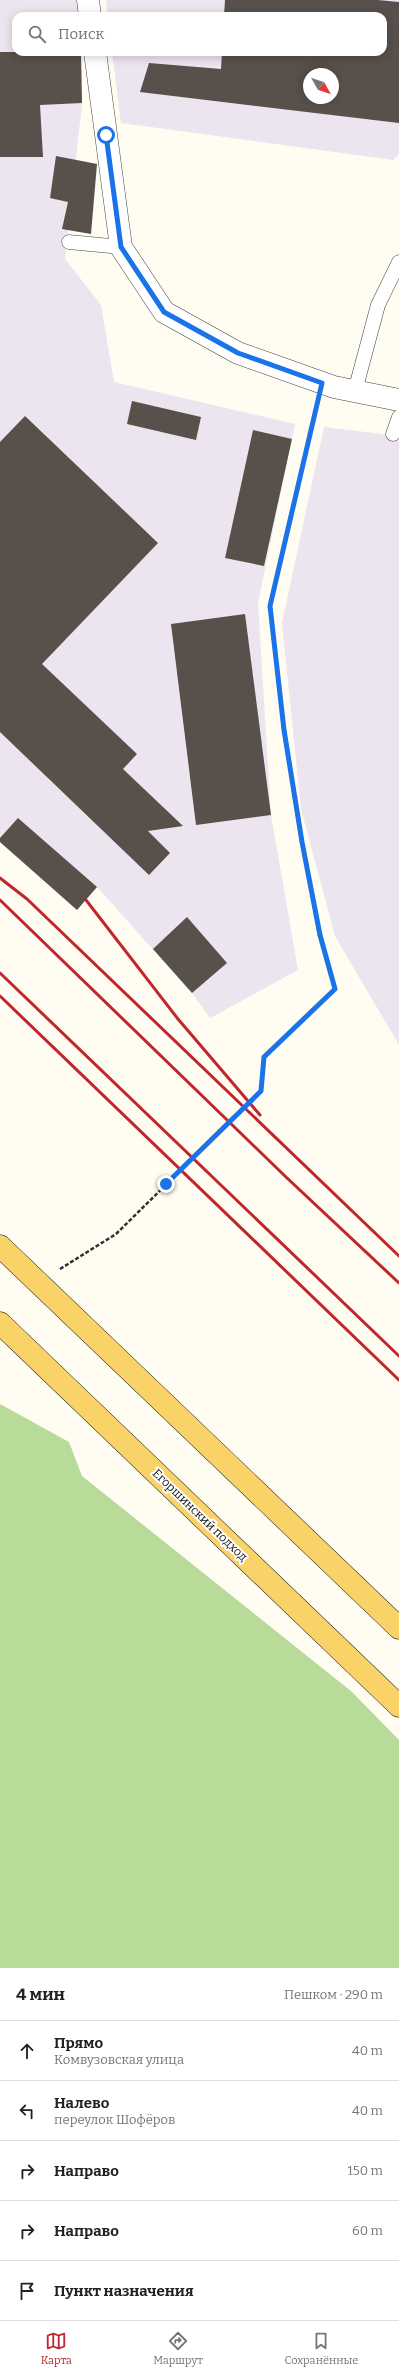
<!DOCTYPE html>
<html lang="ru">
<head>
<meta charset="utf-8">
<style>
  body { margin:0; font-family:Bitter,serif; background:#f6f6f6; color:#222 }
  .compass { position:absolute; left:303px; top:68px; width:36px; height:36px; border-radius:50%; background:#fff; box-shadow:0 2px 10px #0003; rotate:130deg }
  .stop { position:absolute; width:12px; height:12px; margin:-9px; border:3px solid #1a73e8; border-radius:50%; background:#fff }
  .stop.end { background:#1a73e8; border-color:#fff; box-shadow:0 1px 4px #0008 }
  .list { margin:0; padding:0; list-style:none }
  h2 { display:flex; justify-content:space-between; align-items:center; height:52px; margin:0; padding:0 16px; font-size:17px }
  h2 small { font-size:13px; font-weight:400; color:#767676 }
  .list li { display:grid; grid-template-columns:26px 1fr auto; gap:12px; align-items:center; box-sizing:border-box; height:60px; padding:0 16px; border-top:1px solid #e0e0e0 }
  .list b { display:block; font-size:15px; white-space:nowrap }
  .list p { margin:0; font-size:13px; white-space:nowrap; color:#767676 }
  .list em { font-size:13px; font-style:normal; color:#767676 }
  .icon { flex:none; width:22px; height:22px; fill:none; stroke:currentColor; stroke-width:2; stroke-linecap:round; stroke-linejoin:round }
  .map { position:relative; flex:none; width:399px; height:1968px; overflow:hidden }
  .search { position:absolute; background:#fff; box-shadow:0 2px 10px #0003; left:12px; right:12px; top:12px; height:44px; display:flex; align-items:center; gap:10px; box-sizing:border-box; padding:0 14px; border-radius:12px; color:#767676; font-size:15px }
  .sheet { height:352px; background:#fff }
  nav { display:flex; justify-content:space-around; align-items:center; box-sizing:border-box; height:56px; border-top:1px solid #e0e0e0; background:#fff; font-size:11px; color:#767676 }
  nav a { display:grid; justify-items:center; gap:2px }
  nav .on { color:#c1262f }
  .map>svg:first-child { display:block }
  .industrial { fill:#ece4ee; fill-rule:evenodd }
  .forest { fill:#b8db99 }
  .building { fill:#58504b; fill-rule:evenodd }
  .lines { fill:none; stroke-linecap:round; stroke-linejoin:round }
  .service-casing { stroke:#424242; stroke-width:15 }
  .minor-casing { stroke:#424242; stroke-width:23 }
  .primary-casing { stroke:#202020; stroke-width:23 }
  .path { stroke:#313131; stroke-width:2.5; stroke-dasharray:4 2; stroke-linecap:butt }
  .service { stroke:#fff; stroke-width:14 }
  .minor { stroke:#fff; stroke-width:22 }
  .primary { stroke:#f9d368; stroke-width:22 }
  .rail { stroke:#c1262f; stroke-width:3 }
  .route { stroke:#1a73e8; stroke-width:5 }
  .labels { text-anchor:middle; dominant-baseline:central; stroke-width:4; stroke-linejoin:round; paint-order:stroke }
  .street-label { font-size:12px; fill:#0f0f0f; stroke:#fff }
</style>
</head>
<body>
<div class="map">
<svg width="399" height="1968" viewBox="0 0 399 1968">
  <rect width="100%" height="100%" fill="#fffcf1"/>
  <g class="industrial">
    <path d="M0,0H76L78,16H16V52H81L82,103L65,259L101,305L114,382L295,424L258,603L271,815L298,970L210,1018L192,993L97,887L77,910L0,842Z"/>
    <path d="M106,0H399V154L393,160L121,123L112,52H383V16H108ZM309,74H333V98H309Z"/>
    <path d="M324,427L399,436V1045L335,936L301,809L282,623Z"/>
  </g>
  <path class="forest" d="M0,1404L69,1442L82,1476L351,1691L399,1740V1968H0Z"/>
  <g class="building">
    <path d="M225,0H378L399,2V123L140,92L149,63L221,69L222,52H383V16H224ZM309,74H333V98H309Z"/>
    <path d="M0,52H81L82,103L40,105L43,157H0Z"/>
    <path d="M56,156L97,164L91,234L62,229L68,202L50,198Z"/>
    <path d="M132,401L201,417L196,440L127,424Z"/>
    <path d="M25,416L158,543L42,664L137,754L123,769L183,826L148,831L170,853L149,875L0,732V442Z"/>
    <path d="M253,430L292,439L264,566L225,558Z"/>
    <path d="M245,614L271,815L196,825L171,624Z"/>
    <path d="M18,818L97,887L77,910L0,842V838Z"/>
    <path d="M187,917L227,963L192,993L153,949Z"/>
  </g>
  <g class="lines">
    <g class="service-casing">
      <g id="service">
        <path d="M69,242L121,247"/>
        <path d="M355,391L378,305L399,262"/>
        <path d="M393,434L399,417"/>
      </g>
    </g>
    <g class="minor-casing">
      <g id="minor">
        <path d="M88,0L90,16"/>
        <path d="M95,52L121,247L164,312L238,353L334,387L399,400"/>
      </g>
    </g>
    <g class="primary-casing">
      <g id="primary">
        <path d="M0,1246L399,1628"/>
        <path d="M0,1323L399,1706"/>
      </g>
    </g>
    <path class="path" d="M60,1269L116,1234L261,1091L264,1057L335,989L319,935L302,842L284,730L270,606L316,407"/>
    <use href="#service" class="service"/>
    <use href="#minor" class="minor"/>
    <use href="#primary" class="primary"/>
    <g class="rail">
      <path d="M0,878L27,899L399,1256"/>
      <path d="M0,900L287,1178L399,1283"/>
      <path d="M86,900L178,1019L260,1115"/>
      <path d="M0,973L399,1356"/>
      <path d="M0,996L399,1380"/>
    </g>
  </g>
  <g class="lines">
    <path class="route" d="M106,135L121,247L164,312L238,353L322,383L270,606L284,730L302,842L320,935L335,989L264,1057L261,1091L166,1184"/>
  </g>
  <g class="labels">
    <g class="street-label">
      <text transform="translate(200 1515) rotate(44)">Егоршинский подход</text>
    </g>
  </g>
</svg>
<svg class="compass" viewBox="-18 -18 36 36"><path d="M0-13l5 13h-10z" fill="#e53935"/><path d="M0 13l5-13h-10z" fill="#767676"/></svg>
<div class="stop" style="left:106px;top:135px"></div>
<div class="stop end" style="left:166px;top:1184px"></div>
<div class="search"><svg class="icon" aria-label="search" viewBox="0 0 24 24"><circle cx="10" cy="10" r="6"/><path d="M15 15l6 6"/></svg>Поиск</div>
</div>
<section class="sheet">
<h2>4 мин<small>Пешком · 290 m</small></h2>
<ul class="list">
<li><svg class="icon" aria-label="ahead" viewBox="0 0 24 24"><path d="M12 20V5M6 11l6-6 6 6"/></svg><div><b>Прямо</b><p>Комвузовская улица</p></div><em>40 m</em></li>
<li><svg class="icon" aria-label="left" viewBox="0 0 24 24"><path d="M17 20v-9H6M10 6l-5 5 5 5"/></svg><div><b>Налево</b><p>переулок Шофёров</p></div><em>40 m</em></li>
<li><svg class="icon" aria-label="right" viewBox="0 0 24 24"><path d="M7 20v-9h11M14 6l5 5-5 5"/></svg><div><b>Направо</b></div><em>150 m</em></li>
<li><svg class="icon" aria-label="right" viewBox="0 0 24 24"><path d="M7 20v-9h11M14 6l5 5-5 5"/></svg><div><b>Направо</b></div><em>60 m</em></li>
<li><svg class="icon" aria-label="arrive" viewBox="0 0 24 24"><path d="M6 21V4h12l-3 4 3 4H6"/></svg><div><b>Пункт назначения</b></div></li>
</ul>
</section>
<nav>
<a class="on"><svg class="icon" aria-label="map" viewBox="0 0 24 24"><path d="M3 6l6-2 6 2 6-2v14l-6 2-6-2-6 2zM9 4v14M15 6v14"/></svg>Карта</a>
<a><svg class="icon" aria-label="directions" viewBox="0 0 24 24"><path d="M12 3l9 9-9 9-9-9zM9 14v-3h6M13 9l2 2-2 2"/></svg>Маршрут</a>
<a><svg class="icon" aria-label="saved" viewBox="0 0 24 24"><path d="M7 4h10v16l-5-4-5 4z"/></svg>Сохранённые</a>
</nav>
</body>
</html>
